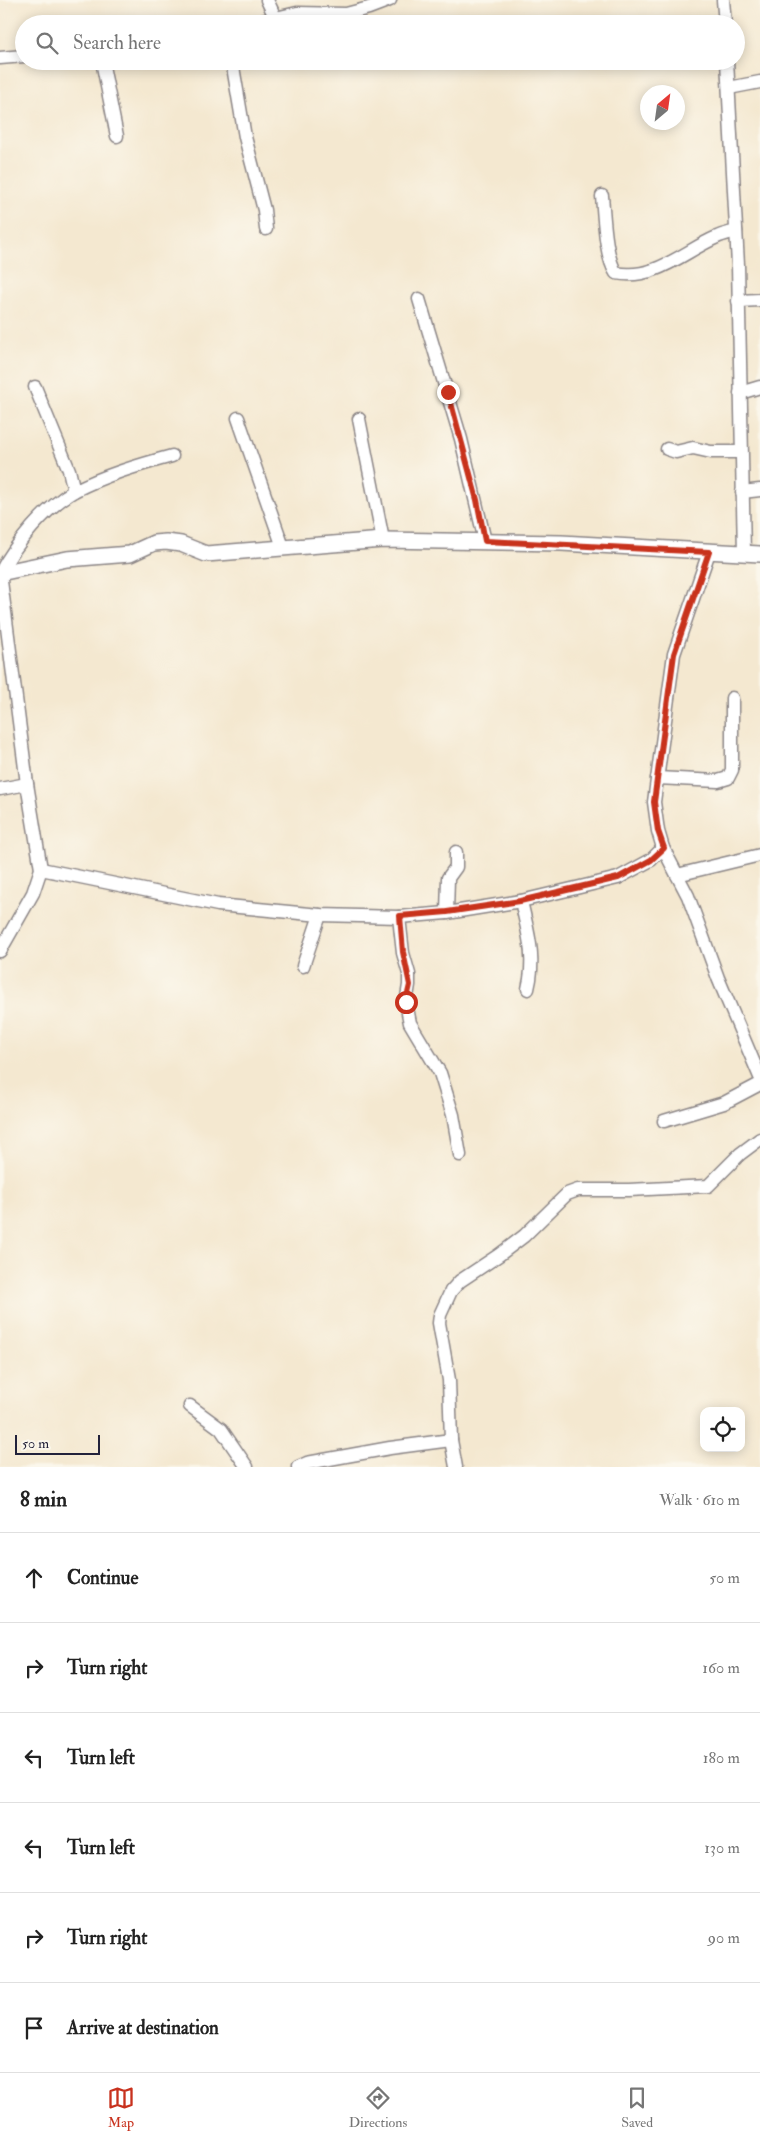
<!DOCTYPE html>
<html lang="en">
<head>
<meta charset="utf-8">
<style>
  body { margin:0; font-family:"IM FELL Double Pica",serif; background:#f6f6f6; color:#222 }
  .controls { position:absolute; right:15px; bottom:15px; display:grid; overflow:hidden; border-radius:10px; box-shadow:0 2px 12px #0003 }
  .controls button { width:45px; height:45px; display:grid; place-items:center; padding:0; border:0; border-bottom:1px solid #e0e0e0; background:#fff; color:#222; font:25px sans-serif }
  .compass { position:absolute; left:640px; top:85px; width:45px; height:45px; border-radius:50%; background:#fff; box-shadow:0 2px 12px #0003; rotate:29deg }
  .scale { position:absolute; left:15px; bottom:12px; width:85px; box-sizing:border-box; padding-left:5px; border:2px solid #22223b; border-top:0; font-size:14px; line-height:18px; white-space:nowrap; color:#22223b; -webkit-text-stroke:4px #fbf7ec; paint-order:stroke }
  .stop { position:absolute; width:15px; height:15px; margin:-11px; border:4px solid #c8321e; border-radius:50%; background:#fff }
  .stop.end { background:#c8321e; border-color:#fff; box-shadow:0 1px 5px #0008 }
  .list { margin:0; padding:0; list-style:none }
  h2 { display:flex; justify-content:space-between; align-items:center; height:65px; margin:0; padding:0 20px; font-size:21px }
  h2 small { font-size:16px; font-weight:400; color:#767676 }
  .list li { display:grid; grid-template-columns:32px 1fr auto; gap:15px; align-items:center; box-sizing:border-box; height:90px; padding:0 20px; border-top:1px solid #e0e0e0 }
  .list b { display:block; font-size:19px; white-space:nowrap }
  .list em { font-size:16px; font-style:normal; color:#767676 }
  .icon { flex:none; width:28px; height:28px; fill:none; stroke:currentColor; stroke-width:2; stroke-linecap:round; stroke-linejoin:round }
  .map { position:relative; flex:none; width:760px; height:1467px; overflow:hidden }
  .search { position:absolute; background:#fff; box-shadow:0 2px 12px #0003; left:15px; right:15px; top:15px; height:55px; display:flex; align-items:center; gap:12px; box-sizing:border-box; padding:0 18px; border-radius:28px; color:#767676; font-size:19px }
  .sheet { height:605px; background:#fff }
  nav { display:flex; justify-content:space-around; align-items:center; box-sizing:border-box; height:70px; border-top:1px solid #e0e0e0; background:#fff; font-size:14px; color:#767676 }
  nav a { display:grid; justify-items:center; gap:2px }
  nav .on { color:#c8321e }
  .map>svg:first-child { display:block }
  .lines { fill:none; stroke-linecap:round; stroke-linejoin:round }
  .minor-casing { stroke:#8b8586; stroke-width:15 }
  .tertiary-casing { stroke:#8b8586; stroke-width:18 }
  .minor { stroke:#fff; stroke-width:12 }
  .tertiary { stroke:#fff; stroke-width:15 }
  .route { stroke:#c8321e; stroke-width:6 }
</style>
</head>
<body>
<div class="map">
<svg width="760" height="1467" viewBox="0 0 760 1467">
  <rect width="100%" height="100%" fill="#fbf7ec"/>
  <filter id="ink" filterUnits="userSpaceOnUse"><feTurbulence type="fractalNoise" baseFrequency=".02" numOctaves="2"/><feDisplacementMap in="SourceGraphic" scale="10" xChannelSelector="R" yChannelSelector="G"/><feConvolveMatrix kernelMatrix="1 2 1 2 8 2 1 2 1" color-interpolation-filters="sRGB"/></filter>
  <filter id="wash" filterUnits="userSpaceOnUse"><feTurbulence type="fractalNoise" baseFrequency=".0096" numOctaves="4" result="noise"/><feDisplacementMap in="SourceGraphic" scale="20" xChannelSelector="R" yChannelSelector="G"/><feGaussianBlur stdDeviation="1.12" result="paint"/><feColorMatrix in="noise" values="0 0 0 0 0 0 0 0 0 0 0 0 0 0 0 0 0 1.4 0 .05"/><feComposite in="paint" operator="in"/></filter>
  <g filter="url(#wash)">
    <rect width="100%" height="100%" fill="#f4e8d0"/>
  </g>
  <g filter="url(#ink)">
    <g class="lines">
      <g class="minor-casing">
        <g id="minor">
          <path d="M267,0L275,17"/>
          <path d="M723,0L725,24"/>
          <path d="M250,24L297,13L346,14L369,8L390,0"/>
          <path d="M0,58L24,56"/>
          <path d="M102,61L117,136"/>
          <path d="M232,61L245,137L264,210L266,229"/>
          <path d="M727,61L738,265L744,553"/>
          <path d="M729,88L760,82"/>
          <path d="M602,196C604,217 605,256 616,273C655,281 684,251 717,237C723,234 730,233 736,231"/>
          <path d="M419,299L461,439L485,541"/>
          <path d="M738,301L760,300"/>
          <path d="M35,387L69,470L74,491"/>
          <path d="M740,393L760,387"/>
          <path d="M238,418L283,547"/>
          <path d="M359,419L383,540"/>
          <path d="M667,449L676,452L693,448L711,452H741"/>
          <path d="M742,492L760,490"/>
          <path d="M709,552L674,654L654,802L658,831L663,848L688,896L718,978L760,1077"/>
          <path d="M657,778L718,781L728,778L732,770V698"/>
          <path d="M0,789L27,784"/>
          <path d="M41,869L218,905L320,915L399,917L447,913L521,901L618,878L651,860L663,848"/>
          <path d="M677,875L760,855"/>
          <path d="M521,901C528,933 536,957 528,989"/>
          <path d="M447,913L448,878L456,867V852"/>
          <path d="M399,917L403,953L409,974V985L406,1003L410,1023L440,1073L453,1115L460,1155"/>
          <path d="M0,951L33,893L41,869L27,784L0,573C16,543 45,508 74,491C105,475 139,465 172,456"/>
          <path d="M303,966L320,915"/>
          <path d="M664,1121L724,1103L760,1084"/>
          <path d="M190,1406L221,1429L247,1467"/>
          <path d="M451,1440L456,1467"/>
          <path d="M298,1467L307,1463L390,1448L451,1440L449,1380L439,1323L440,1315L451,1291L460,1281L499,1255L524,1236L567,1194L578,1190H629L708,1186L740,1154L760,1139"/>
        </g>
      </g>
      <g class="tertiary-casing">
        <path id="tertiary" d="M0,573L67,559L130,554L154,543L166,542L181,544L206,554L383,540L561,543L760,554"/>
      </g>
      <use href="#minor" class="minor"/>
      <use href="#tertiary" class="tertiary"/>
    </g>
  </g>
  <g class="lines" filter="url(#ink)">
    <path class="route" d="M406,1002L410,985L403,952L400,916L447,912L520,901L618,878L651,860L664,848L658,831L654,802L674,654L709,552L485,541L477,500L448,392"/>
  </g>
</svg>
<div class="controls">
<button><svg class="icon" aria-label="locate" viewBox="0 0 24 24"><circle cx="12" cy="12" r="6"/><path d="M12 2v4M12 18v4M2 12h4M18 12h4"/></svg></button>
</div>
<svg class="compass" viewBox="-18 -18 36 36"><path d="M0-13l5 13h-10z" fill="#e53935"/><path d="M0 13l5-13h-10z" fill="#767676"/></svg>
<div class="scale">50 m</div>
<div class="stop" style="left:406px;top:1002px"></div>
<div class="stop end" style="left:448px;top:392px"></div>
<div class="search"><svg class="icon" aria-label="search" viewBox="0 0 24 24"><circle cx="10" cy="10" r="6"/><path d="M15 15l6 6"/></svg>Search here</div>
</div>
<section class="sheet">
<h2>8 min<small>Walk · 610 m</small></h2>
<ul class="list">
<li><svg class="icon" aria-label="ahead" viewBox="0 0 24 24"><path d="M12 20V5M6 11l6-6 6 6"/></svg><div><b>Continue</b></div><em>50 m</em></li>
<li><svg class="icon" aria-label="right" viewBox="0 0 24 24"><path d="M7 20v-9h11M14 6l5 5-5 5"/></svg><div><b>Turn right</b></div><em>160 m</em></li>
<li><svg class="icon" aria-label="left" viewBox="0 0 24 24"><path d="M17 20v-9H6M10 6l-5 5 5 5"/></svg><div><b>Turn left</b></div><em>180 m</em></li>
<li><svg class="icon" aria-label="left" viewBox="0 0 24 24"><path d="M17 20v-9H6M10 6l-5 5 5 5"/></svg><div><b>Turn left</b></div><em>130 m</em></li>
<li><svg class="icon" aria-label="right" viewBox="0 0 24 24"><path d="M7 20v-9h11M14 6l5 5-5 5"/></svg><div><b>Turn right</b></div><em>90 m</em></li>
<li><svg class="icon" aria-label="arrive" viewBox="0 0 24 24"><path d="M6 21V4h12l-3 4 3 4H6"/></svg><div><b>Arrive at destination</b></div></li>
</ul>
</section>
<nav>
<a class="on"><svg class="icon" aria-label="map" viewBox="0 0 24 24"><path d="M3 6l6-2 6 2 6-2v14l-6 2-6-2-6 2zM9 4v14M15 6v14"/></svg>Map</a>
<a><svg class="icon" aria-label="directions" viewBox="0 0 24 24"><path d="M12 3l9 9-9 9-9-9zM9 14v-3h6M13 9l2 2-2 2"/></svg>Directions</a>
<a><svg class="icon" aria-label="saved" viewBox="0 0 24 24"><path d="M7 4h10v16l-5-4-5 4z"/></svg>Saved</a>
</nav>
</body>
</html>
